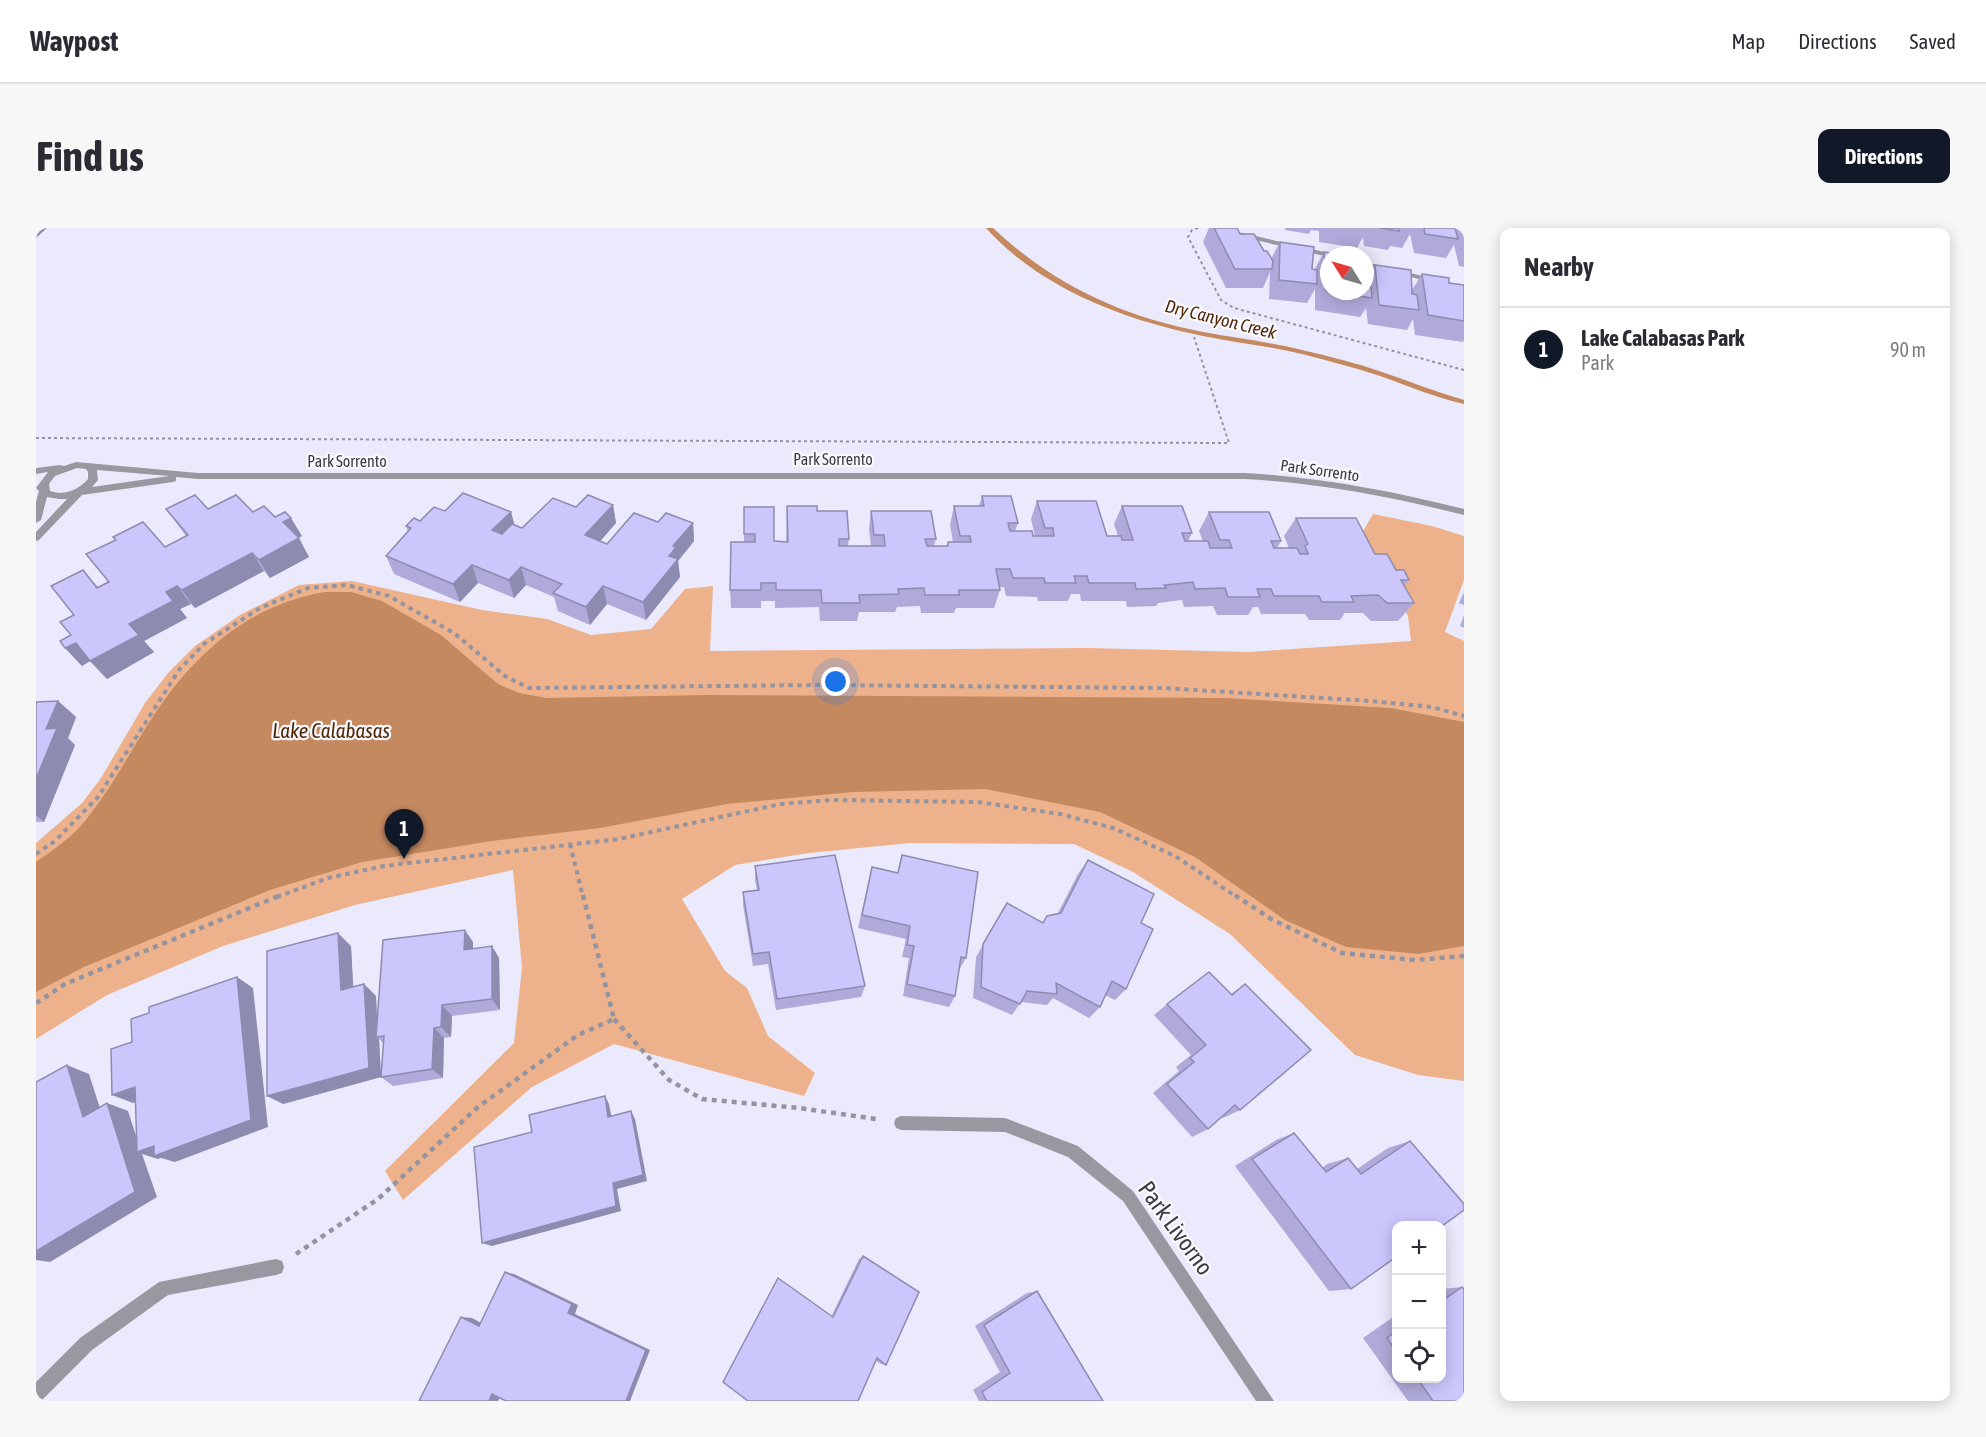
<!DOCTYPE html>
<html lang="en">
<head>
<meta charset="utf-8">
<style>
  body { margin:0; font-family:"Asap Condensed",sans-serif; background:#f7f7f7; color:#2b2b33 }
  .controls { position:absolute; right:18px; bottom:18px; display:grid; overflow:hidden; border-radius:12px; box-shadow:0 3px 15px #0003 }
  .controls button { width:54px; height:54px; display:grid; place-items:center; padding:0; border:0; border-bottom:2px solid #e1e1e2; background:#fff; color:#2b2b33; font:30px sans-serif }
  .compass { position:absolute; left:1284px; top:18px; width:54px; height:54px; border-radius:50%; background:#fff; box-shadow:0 3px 15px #0003; rotate:307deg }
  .you { position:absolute; left:800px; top:454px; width:21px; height:21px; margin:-15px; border:4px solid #fff; border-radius:50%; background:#1a73e8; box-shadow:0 0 0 9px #1a73e833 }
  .badge { display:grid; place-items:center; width:39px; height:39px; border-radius:50%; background:#111827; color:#fff; font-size:20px; font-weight:700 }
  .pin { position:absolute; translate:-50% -50px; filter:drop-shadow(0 2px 3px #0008) }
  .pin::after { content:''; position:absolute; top:32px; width:21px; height:18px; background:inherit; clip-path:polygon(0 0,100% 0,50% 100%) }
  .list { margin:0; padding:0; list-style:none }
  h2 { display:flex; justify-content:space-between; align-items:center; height:78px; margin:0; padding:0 24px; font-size:26px }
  h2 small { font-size:20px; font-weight:400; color:#7c7c81 }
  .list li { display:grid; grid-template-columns:39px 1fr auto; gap:18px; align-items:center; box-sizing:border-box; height:84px; padding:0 24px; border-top:2px solid #e1e1e2 }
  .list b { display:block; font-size:22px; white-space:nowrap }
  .list p { margin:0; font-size:20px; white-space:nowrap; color:#7c7c81 }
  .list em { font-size:20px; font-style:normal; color:#7c7c81 }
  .icon { flex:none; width:33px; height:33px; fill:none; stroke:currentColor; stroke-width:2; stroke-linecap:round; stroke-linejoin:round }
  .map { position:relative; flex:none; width:1428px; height:1173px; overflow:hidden; border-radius:12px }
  header { display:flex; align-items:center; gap:36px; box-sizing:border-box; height:84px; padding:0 30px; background:#fff; border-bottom:2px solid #e1e1e2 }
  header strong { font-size:28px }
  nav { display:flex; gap:33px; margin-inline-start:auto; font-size:21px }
  .intro { display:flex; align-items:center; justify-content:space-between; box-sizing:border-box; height:144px; padding:0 36px }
  h1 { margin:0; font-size:42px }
  .button { padding:15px 27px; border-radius:12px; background:#111827; color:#fff; font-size:21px; font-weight:700 }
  main { display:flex; gap:36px; padding:0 36px }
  aside { flex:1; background:#fff; border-radius:12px; box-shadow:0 3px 15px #0003 }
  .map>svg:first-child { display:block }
  .green { fill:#edb28c }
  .water { fill:#c58960 }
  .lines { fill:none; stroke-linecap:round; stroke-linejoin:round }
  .stream { fill:#c58960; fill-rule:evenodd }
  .path-far2 { stroke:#9493a0; stroke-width:2; stroke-dasharray:3 3; stroke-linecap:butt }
  .path-far1 { stroke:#9493a0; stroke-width:4; stroke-dasharray:4.5 4.5; stroke-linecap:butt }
  .path { stroke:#9493a0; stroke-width:4.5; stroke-dasharray:5 5; stroke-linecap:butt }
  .minor { fill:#9998a0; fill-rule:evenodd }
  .wall { fill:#afaad9; fill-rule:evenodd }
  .shaded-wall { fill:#8e8bb0 }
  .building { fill:#cbc6fc; stroke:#8e8bb0; stroke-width:1.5 }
  .labels { text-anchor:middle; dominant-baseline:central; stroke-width:4.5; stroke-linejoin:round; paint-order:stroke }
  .far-street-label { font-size:16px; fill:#3b3b42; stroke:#f9f9fd }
  .far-water-label { font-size:18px; font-style:italic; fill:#502807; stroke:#f9f9fd }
  .water-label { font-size:21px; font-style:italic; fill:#502807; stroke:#f9f9fd }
  .near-street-label { font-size:24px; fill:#3b3b42; stroke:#f9f9fd }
</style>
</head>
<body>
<header>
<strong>Waypost</strong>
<nav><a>Map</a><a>Directions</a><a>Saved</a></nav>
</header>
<div class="intro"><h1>Find us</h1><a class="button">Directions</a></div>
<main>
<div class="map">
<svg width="1428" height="1173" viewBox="0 0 1428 1173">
  <rect width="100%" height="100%" fill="#ebeafc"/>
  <path class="green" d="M1337,286L1396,298L1428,308V352L1409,404L1428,413V853L1382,847L1319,827L1194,706L1097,644L1038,616L874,615L773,625L699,637L646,671L689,743L711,760L732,808L779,845L768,868L578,816L496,859L367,972L349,943L478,815L486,740L477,642L319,677L187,718L71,767L0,811V615L46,575L65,550L109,475L132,445L159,418L204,387L263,357L316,353L446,382L511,391L555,407L615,401L649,361L677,358L674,423L1052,420L1212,424L1375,413L1372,388L1323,310Z"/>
  <path class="water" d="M289,364H315L346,373L405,407L462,456L483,465L511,470L670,467L1188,470L1355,480L1428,494V718L1383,726L1310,719L1249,692L1159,629L1064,584L949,561L817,564L691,576L564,600L456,613L326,634L234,662L48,739L0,764V634C17,622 36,609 49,593C74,562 93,526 114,493C156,428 211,377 289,364Z"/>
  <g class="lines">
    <path class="stream" d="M950,0H957C1018,57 1085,88 1167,104C1200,110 1233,114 1266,122C1293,128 1320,135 1346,144C1373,153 1400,164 1428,172V176C1398,169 1370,157 1341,147C1317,139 1292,133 1266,126C1234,118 1200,115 1167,108C1088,92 1005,61 950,0Z"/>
    <g class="path-far2">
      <path d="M1162,0L1156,2L1152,9L1185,72L1198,80L1428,142"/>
      <path d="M0,210L1193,215L1158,109"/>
    </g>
    <g class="path-far1">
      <path d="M534,616L547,669"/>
      <path d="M0,626L19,613L62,569L143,442L168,416L224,380L272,360L311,357L353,368L418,405L469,448L493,460L783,457L1128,460L1334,473L1396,479L1428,488"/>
      <path d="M241,669L292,650L348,638L583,611L745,576L795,572L942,574L1024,586L1077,600L1139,628L1201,669"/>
    </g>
    <g class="path">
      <path d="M1199,667L1235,691L1306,725L1379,732L1428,728"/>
      <path d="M0,775L29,756L245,667"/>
      <path d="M578,791L633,852L666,871L763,880L840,891"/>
      <path d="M260,1026L342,971L442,879L542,807L578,791L547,667"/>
    </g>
    <g class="minor">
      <path d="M1202,4L1293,25L1297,27H1293V29L1202,8Z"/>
      <path d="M1329,34L1428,58V62L1329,38Z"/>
      <path d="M40,234L162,245H1208C1283,249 1356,263 1428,281V287C1356,269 1283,255 1208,251H162L140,249V253L137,254L46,267L3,312L0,313V304L31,271H23L11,269L5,292L0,295V274L3,263L0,260L12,244L0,246V240L24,237L28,238ZM41,240L50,241L52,244V251C42,262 29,268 14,263L13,256L19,248ZM61,242L133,248L56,259L62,252Z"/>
      <path d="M865,888L969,890L1042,918L1097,963L1238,1173H1220L1087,973L1032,929L969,904L865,902L860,900L858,895L860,890Z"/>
      <path d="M240,1031L246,1033L248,1039L246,1045L240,1047L132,1067L56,1122L6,1172L0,1173V1154L44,1110L123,1054Z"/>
    </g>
  </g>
  <g class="wall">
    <path d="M1173,0H1201L1204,6L1228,23L1235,31L1244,14L1276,41H1279L1288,24L1330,52L1339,37L1376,62L1386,46L1413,55L1428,57V112L1427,114L1379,107L1377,91L1371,102L1332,96L1330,80L1324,89L1279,82V61L1271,75L1233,71L1234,44L1227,60H1190L1167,14Z"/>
    <path d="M1249,0H1428V39L1423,38L1418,17L1410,30L1378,25L1374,6L1366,20L1354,18L1352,22L1328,18L1327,9L1321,20L1283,14V3L1275,2L1273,6L1249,2Z"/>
    <path d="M946,268L982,295L979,303L997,308H999L995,291L1001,273L1071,308H1082L1078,296L1086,278L1156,305L1152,313H1167L1163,303L1173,284L1245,313L1241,320H1253L1248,308L1260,290L1339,326L1373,352L1368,357L1378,375L1362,393H1335L1327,385H1309L1304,392H1273L1269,386H1225L1222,379H1217L1212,387H1181L1177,378L1148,379L1146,372L1122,375L1120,378L1091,379L1090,373H1045L1044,366H1035L1032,373H1002L1001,369L970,368L968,359H964V362L958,380H920L918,385H885L884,378L861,379L859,384H823L821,393H784L783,379L739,380V373H725V380H695L694,362L708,314V279L738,313L750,314L751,278L781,283L813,311L812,318H835L833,301L835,283L900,311L898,318H910L912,314H917L914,297L918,278H943Z"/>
    <path d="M577,277L580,295L564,313L571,316L622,294L657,295L658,313L642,333L644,349L610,392L571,376L554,397L522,383L518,369L490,357L478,370L442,355L424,374L358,346L350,328L372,304L370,298L409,283L475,284L478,297L486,300L540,279Z"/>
    <path d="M130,281H172L217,284L239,289L266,308L262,310L273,329L234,350L228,343L159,380L155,376L144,381L151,390L108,413L118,424L71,451L54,433L46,438L29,420L35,407L47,342L62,359L129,319L150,308Z"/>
    <path d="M1428,365V377L1423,375L1426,368Z"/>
    <path d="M1428,387V400L1424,398Z"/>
    <path d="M22,473L40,489L32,510L39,517L8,594H0V474Z"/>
    <path d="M866,627L930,730L923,742L919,768L913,779L867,768L873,730L866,729L870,711L822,700L836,639L861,645Z"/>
    <path d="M1052,632L1105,695L1090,761L1079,772L1069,767L1064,779L1053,790L1017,770L1011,777L985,774L976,787L937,770L940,729L971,675L1006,695L1011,688L1022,685L1042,646Z"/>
    <path d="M719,638L829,758L825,769L740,782L732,736L717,738L707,677V664L721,662L719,652Z"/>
    <path d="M437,714V720L463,730L464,782L416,788L415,809L408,810L407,850L357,858L345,849L247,876L315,718L317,759L328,756L340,768L341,793ZM343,811L347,815L345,846Z"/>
    <path d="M1209,756L1204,882L1187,890L1186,889L1172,901L1156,909L1117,865L1143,843L1140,839L1155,827L1118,787L1131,776L1195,766Z"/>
    <path d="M1258,905L1286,940L1291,936L1312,930L1321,941L1352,920L1374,913L1315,1061L1293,1063L1199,938L1240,912Z"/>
    <path d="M827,1028L850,1137L845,1136L840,1133L796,1087L823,1031Z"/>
    <path d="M1426,1059L1428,1173H1372L1327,1110L1360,1087V1150H1406V1061Z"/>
    <path d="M1001,1063L1067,1173H943L937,1162L964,1144L939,1098L991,1065Z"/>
  </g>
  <g class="shaded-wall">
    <path d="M0,0H11L0,10Z"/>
    <path d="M577,277L580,295L553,326L549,307Z"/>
    <path d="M475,284L480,302L462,321L456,302Z"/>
    <path d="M255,290L266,308L257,313L247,294Z"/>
    <path d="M657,295L658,313L642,333L644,349L610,392L607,374L637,318Z"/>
    <path d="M263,310L273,329L234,350L223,332Z"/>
    <path d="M216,325L228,343L159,380L146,362Z"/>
    <path d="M436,337L442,355L424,374L417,356Z"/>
    <path d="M485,339L490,357L478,370L473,352Z"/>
    <path d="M141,358L155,376L144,381L151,390L108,413L118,424L71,451L54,433L46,438L29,420L40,415L93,396L130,364Z"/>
    <path d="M567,358L571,376L554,397L550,379Z"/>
    <path d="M22,473L40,489L32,510L39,517L8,594L0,587V551L10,501Z"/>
    <path d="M429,702L437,714V734L428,722Z"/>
    <path d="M302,705L315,718L318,773L305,762Z"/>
    <path d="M456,718L463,730L464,782L456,771Z"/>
    <path d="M201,749L217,760L232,899L139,934L125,930L122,931L106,926L121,969L14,1034L0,1032V1023L71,875L92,883L105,923Z"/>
    <path d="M328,756L340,768L342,809H340L343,811L345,849L247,876L231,868Z"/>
    <path d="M406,777L416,788L415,809L405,799Z"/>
    <path d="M398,800L408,810L407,850L396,841Z"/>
    <path d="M31,837L53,846L69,896L47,889Z"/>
    <path d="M99,859L119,868L97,875L76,867Z"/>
    <path d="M569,868L573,876L577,896L572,889Z"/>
    <path d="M595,883L599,891L611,953L581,961L585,983L456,1018L446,1015L577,955Z"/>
    <path d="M469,1044L478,1046L542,1077L539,1086L614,1122L594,1173H590L532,1085Z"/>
    <path d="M425,1089L436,1090L453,1099L443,1098Z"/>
    <path d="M466,1164L462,1173H453L456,1166Z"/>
  </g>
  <g class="building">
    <path d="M1178,0H1201L1204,6H1218L1228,23H1231L1237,33L1236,41H1199Z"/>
    <path d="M1344,0H1362L1363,3Z"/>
    <path d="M1388,0H1419L1422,11L1389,6Z"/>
    <path d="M1244,14L1278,19L1276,41L1281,42V56L1243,52Z"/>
    <path d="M1288,24L1310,27H1293V63H1329V35L1331,59H1335L1336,70L1290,63Z"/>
    <path d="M1339,37L1375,42L1376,66L1381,67L1383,82L1343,77Z"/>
    <path d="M1386,46L1413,50V55L1428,57V93L1392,87Z"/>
    <path d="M427,265L475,284L456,302L466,306L476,296L486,300L517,270L540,279L552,267L577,277L549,307L571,316L598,285L622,294L630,285L657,295L637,318L640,319L633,328L642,331L607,374L567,358L550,379L517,365L526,356L485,339L473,352L436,337L417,356L350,328L375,300L370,298L378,290L384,293L398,279L409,283Z"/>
    <path d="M159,267L172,281L200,267L217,284L228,278L239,289L249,284L255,290L247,294L263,310L223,332L216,325L146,362L141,358L130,364L137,373L93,396L103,407L54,433L40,415L29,420L24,413L35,407L24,394L38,387L15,358L47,342L61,360L73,354L50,326L80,312L77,309L107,294L129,319L152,307L130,281Z"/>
    <path d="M946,268H975L982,295H972L974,303H996L997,308H1018L1017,300H1009L1001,273H1060L1071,308H1085L1086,312H1097L1086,278H1146L1156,305H1146L1149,313H1172L1174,320H1196L1193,312H1184L1173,284H1233L1245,313H1235L1238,320H1261L1264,326H1272L1269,318L1272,316L1260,290H1320L1339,326H1351L1360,342H1368L1373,352H1365L1378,375H1351L1342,367L1315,368L1318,374H1286L1283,368H1238L1235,361H1221L1224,369H1192L1189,360L1159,361L1157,354L1128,357L1130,360L1100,361L1099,355H1053L1051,348H1038L1040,355H1009L1008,350H977L974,341H960L964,362H923V367H889L888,360L862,361L863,366L823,367L824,375H786L785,362H740V355H725V362H694L695,314H719V306H708V279H738V313L752,314L751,278H781V283H811L813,311H803V318H849L848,307H838L835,283H895L900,311H889L891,318H912V314H935L934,308H924L918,278H948Z"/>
    <path d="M22,473L10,501L21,500L0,551V474Z"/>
    <path d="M799,627L829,758L741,771L733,724L717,726L707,664L723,662L719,638Z"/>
    <path d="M866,627L942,644L930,730L925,729L919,768L871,756L878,718L871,717L874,698L826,687L836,639L862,645Z"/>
    <path d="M1052,632L1118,666L1105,695L1117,701L1090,761L1076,753L1064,779L1020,755L1021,766L991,763L984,776L945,759L947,716L971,675L1007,695L1011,688L1025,685Z"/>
    <path d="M429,702L428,722L456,718V771L406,777L405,799L398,800L396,841L345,849L348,808L340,809L347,712Z"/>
    <path d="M302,705L305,762L328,756L333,840L231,868V723Z"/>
    <path d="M1173,744L1196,767L1209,756L1275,822L1204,882L1199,877L1172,901L1131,856L1158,834L1154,830L1170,817L1131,776Z"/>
    <path d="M201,749L215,892L118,928V918L101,924L99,859L76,867L75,821L96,814L95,791L113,785V779Z"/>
    <path d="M31,837L47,889L71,875L99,964L0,1023V854Z"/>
    <path d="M569,868L572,889L595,883L607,947L577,955L580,978L446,1015L438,919L496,904L493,887Z"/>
    <path d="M1258,905L1290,944L1312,930L1325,946L1374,913L1428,976V982L1406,998H1360V1029L1315,1061L1216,931Z"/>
    <path d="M827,1028L883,1064L850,1137L841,1130L822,1173H712L687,1154L742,1050L797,1089Z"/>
    <path d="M469,1044L536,1076L532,1085L610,1122L590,1173H470L456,1166L453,1173H383L425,1089L443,1098Z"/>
    <path d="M1426,1059L1428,1061V1173H1397L1381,1150H1406V1073Z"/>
    <path d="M1001,1063L1067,1173H951L946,1164L974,1145L948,1097Z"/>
    <path d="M1360,1103V1123L1351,1110Z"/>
  </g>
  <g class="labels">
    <g class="far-street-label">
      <text x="797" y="231">Park Sorrento</text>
      <text x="311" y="233">Park Sorrento</text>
      <text transform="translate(1284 242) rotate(8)">Park Sorrento</text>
    </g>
    <g class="far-water-label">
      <text transform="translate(1185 91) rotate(14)">Dry Canyon Creek</text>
    </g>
    <g class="water-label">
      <text x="295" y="502">Lake Calabasas</text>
    </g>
    <g class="near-street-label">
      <text transform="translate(1140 1000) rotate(54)">Park Livorno</text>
    </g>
  </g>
</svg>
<div class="controls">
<button>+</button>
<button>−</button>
<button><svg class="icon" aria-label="locate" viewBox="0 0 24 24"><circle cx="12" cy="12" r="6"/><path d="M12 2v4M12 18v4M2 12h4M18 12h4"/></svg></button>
</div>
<svg class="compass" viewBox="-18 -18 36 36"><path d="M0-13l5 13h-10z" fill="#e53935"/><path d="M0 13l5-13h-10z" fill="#7c7c81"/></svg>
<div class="you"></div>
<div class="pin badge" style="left:368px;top:631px">1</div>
</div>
<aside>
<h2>Nearby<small></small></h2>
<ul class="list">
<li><span class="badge">1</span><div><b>Lake Calabasas Park</b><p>Park</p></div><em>90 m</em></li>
</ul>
</aside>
</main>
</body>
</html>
